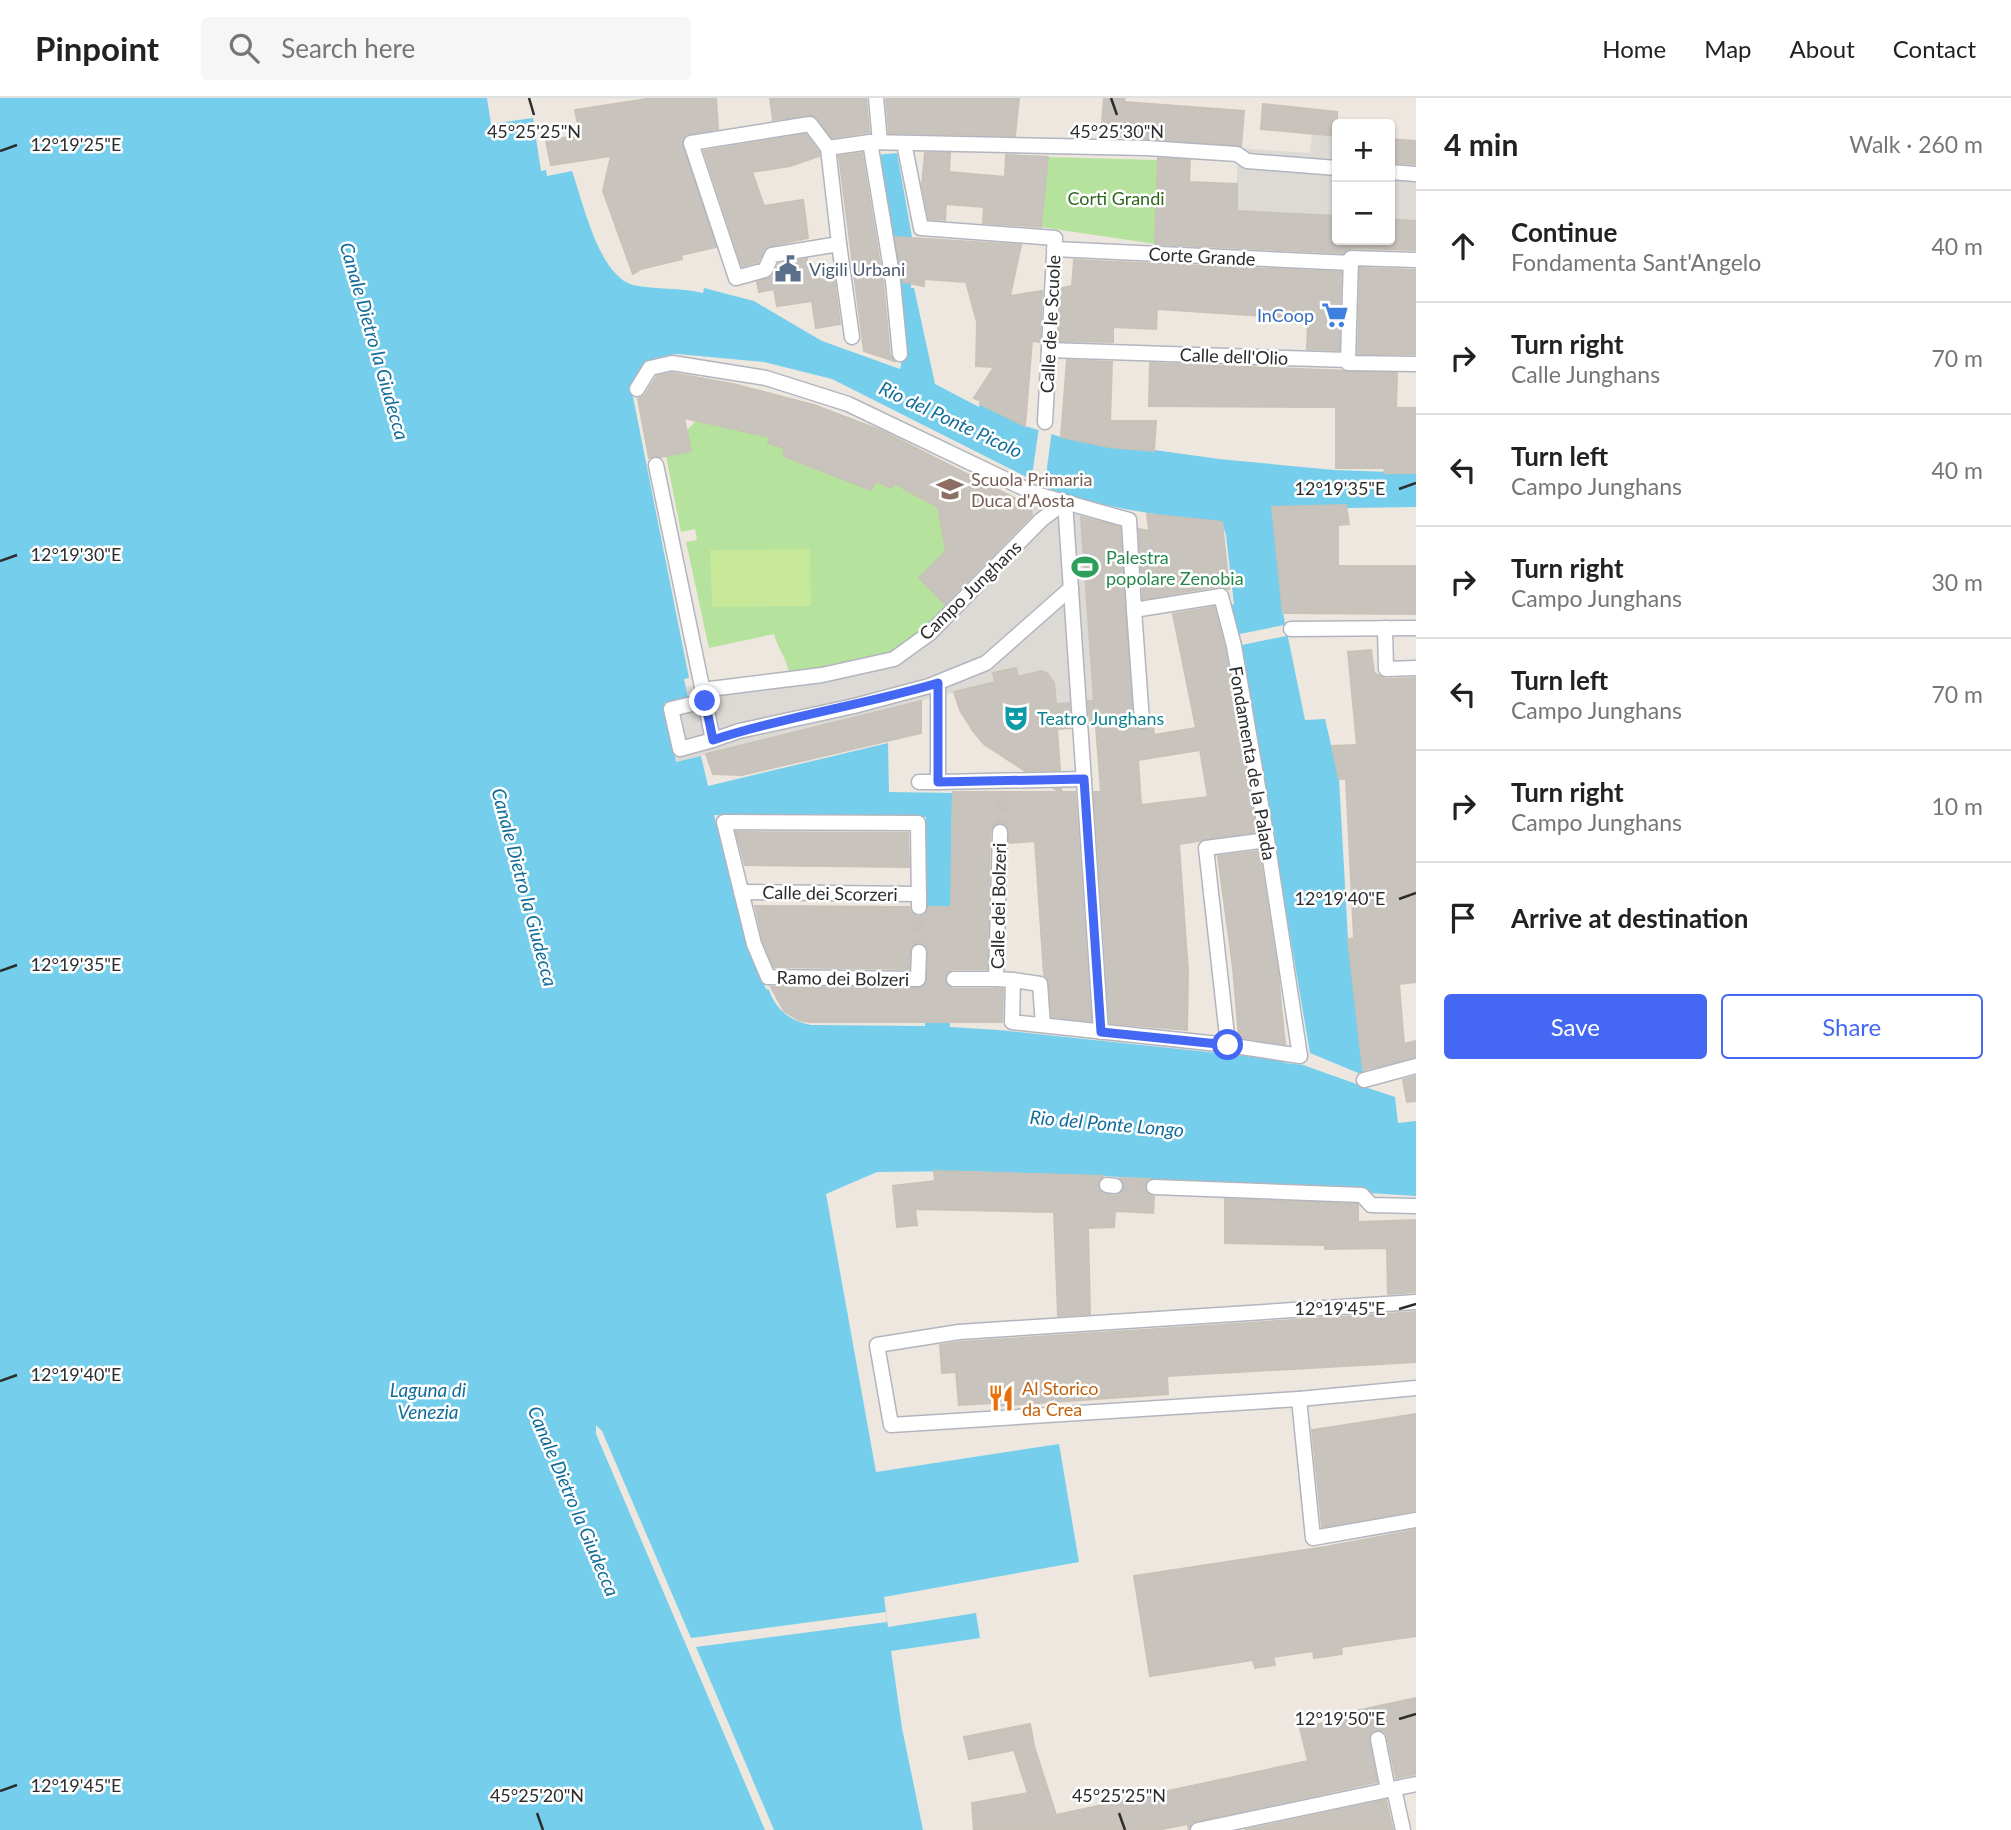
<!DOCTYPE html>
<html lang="en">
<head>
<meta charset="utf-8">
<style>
  body { margin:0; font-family:Lato,sans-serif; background:#f6f6f6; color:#222 }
  .controls { position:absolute; right:21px; top:21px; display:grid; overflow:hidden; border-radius:7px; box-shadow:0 2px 5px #0004 }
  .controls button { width:63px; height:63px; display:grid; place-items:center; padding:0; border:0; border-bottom:2px solid #e0e0e0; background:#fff; color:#222; font:35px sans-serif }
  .stop { position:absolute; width:21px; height:21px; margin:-16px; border:5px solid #4468f4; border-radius:50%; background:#fff }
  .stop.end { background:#4468f4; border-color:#fff; box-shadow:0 2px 7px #0008 }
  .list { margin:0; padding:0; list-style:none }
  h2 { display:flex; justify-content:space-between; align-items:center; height:91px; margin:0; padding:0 28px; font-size:30px }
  h2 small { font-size:23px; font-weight:400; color:#767676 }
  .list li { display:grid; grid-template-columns:46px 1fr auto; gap:21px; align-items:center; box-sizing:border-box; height:112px; padding:0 28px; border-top:2px solid #e0e0e0 }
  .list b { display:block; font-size:26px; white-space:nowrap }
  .list p { margin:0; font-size:23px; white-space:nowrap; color:#767676 }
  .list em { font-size:23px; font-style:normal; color:#767676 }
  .actions { display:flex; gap:14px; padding:21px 28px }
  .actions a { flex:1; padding:16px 0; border:2px solid #4468f4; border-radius:7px; text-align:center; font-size:24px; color:#4468f4 }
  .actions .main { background:#4468f4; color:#fff }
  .icon { flex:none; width:38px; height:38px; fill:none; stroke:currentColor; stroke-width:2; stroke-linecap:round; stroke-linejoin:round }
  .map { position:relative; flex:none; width:1416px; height:1732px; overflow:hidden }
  header { display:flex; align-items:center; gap:42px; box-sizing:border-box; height:98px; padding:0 35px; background:#fff; border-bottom:2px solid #e0e0e0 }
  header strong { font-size:33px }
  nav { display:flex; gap:38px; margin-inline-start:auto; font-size:24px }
  .search { width:490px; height:63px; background:#f6f6f6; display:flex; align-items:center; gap:18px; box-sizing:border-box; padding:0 24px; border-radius:7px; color:#767676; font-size:26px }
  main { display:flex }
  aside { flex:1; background:#fff }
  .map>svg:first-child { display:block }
  .green { fill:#b5e29d }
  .pitch { fill:#c8e899 }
  .plaza { fill:#dddad5 }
  .water { fill:#75ceeb; fill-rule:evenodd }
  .pier { fill:#ede7df }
  .building { fill:#c9c3be; stroke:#c8c2b8; stroke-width:2; fill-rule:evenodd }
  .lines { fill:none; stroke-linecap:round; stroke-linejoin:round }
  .pedestrian-tunnel { stroke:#c6c2bb; stroke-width:14; stroke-dasharray:14 7; stroke-linecap:butt }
  .pedestrian-casing { stroke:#b2b5bf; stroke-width:17 }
  .pedestrian { stroke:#fff; stroke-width:14 }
  .route { stroke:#4468f4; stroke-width:9 }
  .ticks { fill:none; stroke:#2c2c2c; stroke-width:2.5 }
  .labels { text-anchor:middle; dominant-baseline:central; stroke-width:5; stroke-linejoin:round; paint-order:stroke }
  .park-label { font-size:18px; fill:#2e681d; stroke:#fff }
  .street-label { font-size:18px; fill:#2c2c2c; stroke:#fff }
  .service-label { font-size:18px; fill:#4e5e75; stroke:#fff; text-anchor:start }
  .shop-label { font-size:18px; fill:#366cbe; stroke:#fff; text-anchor:end }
  .education-label { font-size:18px; fill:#785e54; stroke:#fff; text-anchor:start }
  .leisure-label { font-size:18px; fill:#27864d; stroke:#fff; text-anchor:start }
  .culture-label { font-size:18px; fill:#0d838f; stroke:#fff; text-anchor:start }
  .food-label { font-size:18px; fill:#c56008; stroke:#fff; text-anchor:start }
  .water-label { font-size:19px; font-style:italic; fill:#126d9a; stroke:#fff }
  .ticks-label { font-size:18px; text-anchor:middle; fill:#2c2c2c; stroke:#fff; stroke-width:5; stroke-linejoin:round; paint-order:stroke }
</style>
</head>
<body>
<header>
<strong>Pinpoint</strong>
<div class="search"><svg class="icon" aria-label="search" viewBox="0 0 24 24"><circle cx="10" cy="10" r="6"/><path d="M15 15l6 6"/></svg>Search here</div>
<nav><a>Home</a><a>Map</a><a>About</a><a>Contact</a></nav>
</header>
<main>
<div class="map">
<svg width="1416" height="1732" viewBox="0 0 1416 1732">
  <rect width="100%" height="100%" fill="#ede7df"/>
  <g class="green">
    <path d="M1048,59L1158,62L1155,146L1041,129Z"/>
    <path d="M696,323L770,339L769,345L785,350L783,359L871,391L876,383L894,385L931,405L937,403L949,445L945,459H939L919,480L948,509L917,540L886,559L789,577C787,559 778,552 774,536L709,550L686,444L697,442L695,431L681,434L666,358L690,353L687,332Z"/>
  </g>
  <path class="pitch" d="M810,451L811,508L712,509L710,452Z"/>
  <g class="plaza">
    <path d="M1312,36L1337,38V118L1237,113V50L1310,55Z"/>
    <path d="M1390,69L1416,71V123L1390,121Z"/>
    <path d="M1030,388L1043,393L1048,390L1085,404L1081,416L1094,604L1056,606L1054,585L1050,578L1041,574L1018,579L1016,570L993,575L995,584L676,664L664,605L688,599L686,589L789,577L886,559L917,540L1033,424Z"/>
  </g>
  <path class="water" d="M0,0H487L491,26L533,20L541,73L546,72L547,78L572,73C583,104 599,178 633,187C656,192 680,189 703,195L704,190L754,203L822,243L900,271L903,257L876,57L897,55L912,139L911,190H914L935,286L979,309L980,306L1025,328L1061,339L1219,361L1334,372L1416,375V409L1346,410V407L1272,409L1283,515L1305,622L1325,621L1339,681L1348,841L1365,989L1395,999L1398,1025L1416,1023V1098L1103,1078L964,1073L877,1074L826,1096L876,1374L1059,1346L1079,1464L884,1499L888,1529L976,1515L980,1540L891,1553L902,1630L923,1732H0ZM677,256L764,264L832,281L1048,390C1107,412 1160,417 1222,424L1226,437L1234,506L1231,507L1241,548L1310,955L1303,967L1285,965L1284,962L999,932L950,929L952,695L889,694L888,645L708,688L701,658L676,664L664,605L688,599L684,581L689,580L632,294C633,268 654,258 677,256ZM714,717L926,719L925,928L811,927C790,923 776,912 769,892L766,891L746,845Z"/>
  <g class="pier">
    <path d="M1039,329L1052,332L1044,392L1031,385Z"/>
    <path d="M1289,526L1291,537L1237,548L1235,537Z"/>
    <path d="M1310,955L1363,977L1365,989L1303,967Z"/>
    <path d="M596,1327L602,1333L691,1540L886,1514L887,1524L696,1549L774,1732H765L596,1336Z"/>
  </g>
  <g class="building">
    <path d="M653,0H716L718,31L689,36L682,43L716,149L681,157L682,161L641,171L633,176L603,93L611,58L551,67L546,43L580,37L575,12Z"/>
    <path d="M770,0H866L869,34L832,40L813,17L773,22Z"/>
    <path d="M886,0H1019L1015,38L889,35Z"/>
    <path d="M1104,0H1125L1124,4L1244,13L1241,48L1101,37Z"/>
    <path d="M1263,6L1337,14V38L1261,31Z"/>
    <path d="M806,36L819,54V58L790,68L752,74L764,108L803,102L808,140L770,148L764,152L758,164L742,168L704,53Z"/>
    <path d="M1390,41L1416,43V66L1390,65Z"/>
    <path d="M862,55L883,184L890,257L894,263L864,253L839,58Z"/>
    <path d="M925,55H950L949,74L1005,79L1006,57L1048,59L1041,129L983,125L984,109L946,106L945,122L929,121L922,87Z"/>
    <path d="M1158,60L1190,62L1189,84L1237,86V113L1337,118V142H1390V121L1416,123V152L1351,150L1343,155L1155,146Z"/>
    <path d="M895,139L1021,147L1010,198L1042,193L1040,244L1032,243L1025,328L980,306L981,303L974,300L994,269L976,268L977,224L966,184L924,181V188L903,184Z"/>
    <path d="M807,161L811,182L834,179L840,226L816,230L812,203L777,208L774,191L759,194L757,184L772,179L779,166Z"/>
    <path d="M1074,162L1341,174L1339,252L1307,251L1308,221L1157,211L1156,231L1113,229V244L1059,243L1062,190L1072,188Z"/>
    <path d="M1360,170L1416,172V256H1358Z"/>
    <path d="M1067,262L1112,264L1110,323H1156L1154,353L1109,349L1061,339Z"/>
    <path d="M1150,265L1397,275L1396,310H1416V375H1384L1385,370H1336V309L1149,308Z"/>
    <path d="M672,275L733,286L814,307L882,333L1030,408L1032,417L945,506L919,480L946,453L938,409L894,385L891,390L876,383L871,392L783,358L785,350L768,345L770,339L684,320L691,353L661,359L655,358L649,360L638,301L645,297L657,278Z"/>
    <path d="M1346,407L1349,426L1338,427V468H1416V516L1283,515L1272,409Z"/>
    <path d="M1147,416L1222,424L1229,491L1219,488L1143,501L1139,431L1149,433Z"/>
    <path d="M1081,419L1120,429L1134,629L1143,632L1153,627L1154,637L1196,630L1173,516L1214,509L1225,550L1256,734L1179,746L1188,874L1187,932L1110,925L1094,694H1101L1096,628H1090L1088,603H1094ZM1200,652L1208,699L1141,707L1138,662Z"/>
    <path d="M1371,552L1374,575L1386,581L1416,580V884L1399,886L1404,946L1416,943V959L1363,972L1348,841L1354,840L1346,681H1339L1332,648L1357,647L1348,554Z"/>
    <path d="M1016,570L1018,579L1041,573L1047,575L1054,585L1056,606L1069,605L1071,630L1057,631L1060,672L1025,673L984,646L973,633L960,612L954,594L995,584L993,575Z"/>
    <path d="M921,603V635L742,677L713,676L706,656Z"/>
    <path d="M1055,691H1061L1062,694H1075L1091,923L1052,919L1049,885L1044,877L1035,743L1009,745V730L1001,724L995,726L990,734L987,871H953L946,876L944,882L946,886L953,891H1003L1002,924H809L799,922L784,913L771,889L922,890L928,881V850L920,844L911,848L909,871L774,869L763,843L755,808L909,809L911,814L918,819L924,817L929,809H951L953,694H1060Z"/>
    <path d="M736,734L908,735L909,769L745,767Z"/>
    <path d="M1259,753L1278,876L1285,946L1239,939L1233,870L1218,758Z"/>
    <path d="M1416,978V1003L1407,1004L1403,982Z"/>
    <path d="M934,1073L1103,1078L1098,1085V1091L1105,1096L1114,1098L1119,1097L1124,1090L1120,1080L1149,1081L1144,1089L1148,1097L1154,1099L1153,1115L1115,1113L1114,1129L1088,1130L1090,1216L1058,1218L1054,1114L915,1111L917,1127L897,1129L893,1088L935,1083Z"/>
    <path d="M1225,1101L1358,1106V1124L1416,1122V1194L1388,1196L1387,1150L1325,1151V1147L1225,1145Z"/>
    <path d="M1416,1214V1264L1167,1278L1168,1296L996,1308V1305L959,1307L956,1274L942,1275L940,1247L960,1244Z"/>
    <path d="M1416,1316V1413L1322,1429L1312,1332Z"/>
    <path d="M1416,1432V1538L1341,1549L1342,1556L1314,1560L1313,1553L1273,1559L1275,1567L1255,1570L1253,1562L1150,1578L1134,1478L1325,1449Z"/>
    <path d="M1416,1600V1676L1396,1680L1387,1638L1385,1634L1377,1632L1371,1634L1369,1642L1377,1684L1196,1723L1191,1725L1189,1732L1188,1726L1157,1732H974L972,1705L1028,1695L1014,1652L969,1661L964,1639L1030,1626L1034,1648L1056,1717L1308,1663L1300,1630L1347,1620L1346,1615Z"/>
    <path d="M1386,1702L1393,1732H1245Z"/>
  </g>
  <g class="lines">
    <g class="pedestrian-tunnel">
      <path d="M1000,734L1002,694"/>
      <path d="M919,854V809"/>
      <path d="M1115,1088L1154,1089"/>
    </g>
    <g class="pedestrian-casing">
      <g id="pedestrian">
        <path d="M876,0L880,44"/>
        <path d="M870,44L893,183L900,256"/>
        <path d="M904,45L921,130L1055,140L1045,324"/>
        <path d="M828,50L839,146L852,239"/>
        <path d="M1390,74L1416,76"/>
        <path d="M839,146L772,157L765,172L736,180L691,45L810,26L828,50L870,44L1147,50L1237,56L1247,63L1337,70"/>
        <path d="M1054,151L1351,165"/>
        <path d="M1049,252L1348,262V265L1416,266"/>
        <path d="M1348,262L1351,160L1416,162"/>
        <path d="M637,291L650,270L672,265L766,280L848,306L1036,396L1129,422L1134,512L1221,498L1234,548L1267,742L1300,958L1228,947L1012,924L1013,882L996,881L1000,734"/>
        <path d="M656,367L713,642L739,633L854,608L929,588L986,565L1071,490"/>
        <path d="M1065,404L1101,934"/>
        <path d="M1134,512L1142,623"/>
        <path d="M1385,530L1386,571L1416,570"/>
        <path d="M1291,531L1416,530"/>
        <path d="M702,592L822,577L894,561L930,535L1041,422L1065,404"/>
        <path d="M705,603L671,611L680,651L713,642"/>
        <path d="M919,684H938V585"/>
        <path d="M938,684L1084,681"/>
        <path d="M741,794L919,796"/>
        <path d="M919,854L918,881L768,879L754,846L724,724L918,725L919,809"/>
        <path d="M954,881H996"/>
        <path d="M1013,882L1040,886L1043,927"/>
        <path d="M1228,947L1206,750L1267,742"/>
        <path d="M1364,982L1416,968"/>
        <path d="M1107,1087L1115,1088"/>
        <path d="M1154,1089L1362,1097L1371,1107L1416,1108"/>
        <path d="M1416,1204L959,1234L877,1247L891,1327L1299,1301L1313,1440L1416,1422"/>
        <path d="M1299,1301L1416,1290"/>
        <path d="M1378,1641L1388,1692"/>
        <path d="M1394,1691L1403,1732"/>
        <path d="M1198,1732L1416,1686"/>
      </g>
    </g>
    <use href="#pedestrian" class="pedestrian"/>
  </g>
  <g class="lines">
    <path class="route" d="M705,603L713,642C786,618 864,607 938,585V684L1084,681L1101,934L1228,947"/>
  </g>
  <path class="ticks" d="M529,0L534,17M1111,0L1117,17M0,53L17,47M1399,391L1416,385M0,463L17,457M1399,801L1416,795M0,873L17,867M1399,1211L1416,1206M0,1283L17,1277M1399,1621L1416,1616M0,1693L17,1687M537,1715L543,1732M1119,1715L1125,1732"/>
  <defs>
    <g id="civic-bare" transform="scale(2.1)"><path d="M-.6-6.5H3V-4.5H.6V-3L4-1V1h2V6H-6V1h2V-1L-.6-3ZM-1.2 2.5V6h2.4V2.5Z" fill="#5c6f8a" stroke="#fff" stroke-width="2.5" paint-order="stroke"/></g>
    <g id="supermarket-bare" transform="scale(2.1)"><path d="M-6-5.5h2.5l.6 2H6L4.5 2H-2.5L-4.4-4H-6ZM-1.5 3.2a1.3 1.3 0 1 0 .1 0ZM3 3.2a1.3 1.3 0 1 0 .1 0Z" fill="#3f7fe0" stroke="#fff" stroke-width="2.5" paint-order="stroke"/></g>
    <g id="school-bare" transform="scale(2.1)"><path d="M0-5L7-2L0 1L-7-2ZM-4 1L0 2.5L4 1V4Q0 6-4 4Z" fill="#8d6e63" stroke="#fff" stroke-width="2.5" paint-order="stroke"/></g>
    <g id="stadium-bare" transform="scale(2.1)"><path d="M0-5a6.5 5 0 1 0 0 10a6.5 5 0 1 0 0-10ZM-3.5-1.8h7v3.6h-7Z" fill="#2e9e5b" stroke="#fff" stroke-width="2.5" paint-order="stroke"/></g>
    <g id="theatre-bare" transform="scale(2.1)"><path d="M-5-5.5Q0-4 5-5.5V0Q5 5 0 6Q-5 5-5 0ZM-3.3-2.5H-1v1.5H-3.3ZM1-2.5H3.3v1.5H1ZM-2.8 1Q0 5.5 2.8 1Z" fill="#0f9aa8" stroke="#fff" stroke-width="2.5" paint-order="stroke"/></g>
    <g id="restaurant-bare" transform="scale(2.1)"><path d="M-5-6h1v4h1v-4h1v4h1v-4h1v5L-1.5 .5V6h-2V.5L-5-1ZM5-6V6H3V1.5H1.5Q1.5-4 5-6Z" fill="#e8710a" stroke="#fff" stroke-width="2.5" paint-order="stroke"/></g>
  </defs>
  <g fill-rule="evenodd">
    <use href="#civic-bare" x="788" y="171"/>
    <use href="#supermarket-bare" x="1335" y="217"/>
    <use href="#school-bare" x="950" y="391"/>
    <use href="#stadium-bare" x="1085" y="469"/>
    <use href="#theatre-bare" x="1016" y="620"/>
    <use href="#restaurant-bare" x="1001" y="1300"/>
  </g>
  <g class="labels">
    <g class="park-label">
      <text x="1116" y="100">Corti Grandi</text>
    </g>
    <g class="street-label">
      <text transform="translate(1202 158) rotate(3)">Corte Grande</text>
      <text transform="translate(1050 226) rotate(-87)">Calle de le Scuole</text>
      <text transform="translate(1234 258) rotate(2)">Calle dell'Olio</text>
      <text transform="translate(970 492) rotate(-44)">Campo Junghans</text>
      <text transform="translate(1253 665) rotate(80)">Fondamenta de la Palada</text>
      <text transform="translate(830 795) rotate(1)">Calle dei Scorzeri</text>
      <text transform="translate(998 808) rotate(-89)">Calle dei Bolzeri</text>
      <text transform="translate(843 880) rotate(1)">Ramo dei Bolzeri</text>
    </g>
    <g class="service-label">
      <text x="809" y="171">Vigili Urbani</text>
    </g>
    <g class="shop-label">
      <text x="1314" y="217">InCoop</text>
    </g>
    <g class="education-label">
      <text x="971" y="381">Scuola Primaria<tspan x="971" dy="21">Duca d'Aosta</tspan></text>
    </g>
    <g class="leisure-label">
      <text x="1106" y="459">Palestra<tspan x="1106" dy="21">popolare Zenobia</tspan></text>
    </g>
    <g class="culture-label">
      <text x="1037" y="620">Teatro Junghans</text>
    </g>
    <g class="food-label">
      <text x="1022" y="1290">Al Storico<tspan x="1022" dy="21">da Crea</tspan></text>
    </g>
    <g class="water-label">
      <text transform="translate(375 243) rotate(74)">Canale Dietro la Giudecca</text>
      <text transform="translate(951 321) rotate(25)">Rio del Ponte Picolo</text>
      <text transform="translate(525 789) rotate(75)">Canale Dietro la Giudecca</text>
      <text transform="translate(1107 1025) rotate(5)">Rio del Ponte Longo</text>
      <text x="428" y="1291">Laguna di<tspan x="428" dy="22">Venezia</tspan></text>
      <text transform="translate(574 1403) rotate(67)">Canale Dietro la Giudecca</text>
    </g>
  </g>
  <g class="ticks-label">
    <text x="534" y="40">45°25'25"N</text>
    <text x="1117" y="40">45°25'30"N</text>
    <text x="76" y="53">12°19'25"E</text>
    <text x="1340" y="397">12°19'35"E</text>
    <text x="76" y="463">12°19'30"E</text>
    <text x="1340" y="807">12°19'40"E</text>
    <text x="76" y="873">12°19'35"E</text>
    <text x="1340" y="1217">12°19'45"E</text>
    <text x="76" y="1283">12°19'40"E</text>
    <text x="1340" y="1627">12°19'50"E</text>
    <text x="76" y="1694">12°19'45"E</text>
    <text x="537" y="1704">45°25'20"N</text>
    <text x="1119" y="1704">45°25'25"N</text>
  </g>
</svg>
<div class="controls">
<button>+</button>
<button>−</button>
</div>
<div class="stop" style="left:1228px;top:947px"></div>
<div class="stop end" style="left:705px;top:603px"></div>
</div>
<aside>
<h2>4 min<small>Walk · 260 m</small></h2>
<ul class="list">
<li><svg class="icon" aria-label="ahead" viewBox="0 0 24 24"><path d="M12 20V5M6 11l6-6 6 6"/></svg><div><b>Continue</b><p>Fondamenta Sant'Angelo</p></div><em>40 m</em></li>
<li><svg class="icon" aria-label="right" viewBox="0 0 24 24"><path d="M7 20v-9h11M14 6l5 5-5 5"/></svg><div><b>Turn right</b><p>Calle Junghans</p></div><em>70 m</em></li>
<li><svg class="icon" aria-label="left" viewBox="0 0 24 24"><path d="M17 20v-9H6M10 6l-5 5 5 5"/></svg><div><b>Turn left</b><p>Campo Junghans</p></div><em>40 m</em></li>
<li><svg class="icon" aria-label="right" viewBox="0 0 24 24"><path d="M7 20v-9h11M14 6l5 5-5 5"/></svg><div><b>Turn right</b><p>Campo Junghans</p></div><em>30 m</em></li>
<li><svg class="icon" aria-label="left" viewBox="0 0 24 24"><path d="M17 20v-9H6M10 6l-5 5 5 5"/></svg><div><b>Turn left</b><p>Campo Junghans</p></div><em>70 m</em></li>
<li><svg class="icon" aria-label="right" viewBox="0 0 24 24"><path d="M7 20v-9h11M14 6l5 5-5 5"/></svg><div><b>Turn right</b><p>Campo Junghans</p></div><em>10 m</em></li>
<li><svg class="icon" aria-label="arrive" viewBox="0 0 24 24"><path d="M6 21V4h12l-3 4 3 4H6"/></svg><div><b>Arrive at destination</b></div></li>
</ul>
<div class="actions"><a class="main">Save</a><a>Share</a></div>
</aside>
</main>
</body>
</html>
